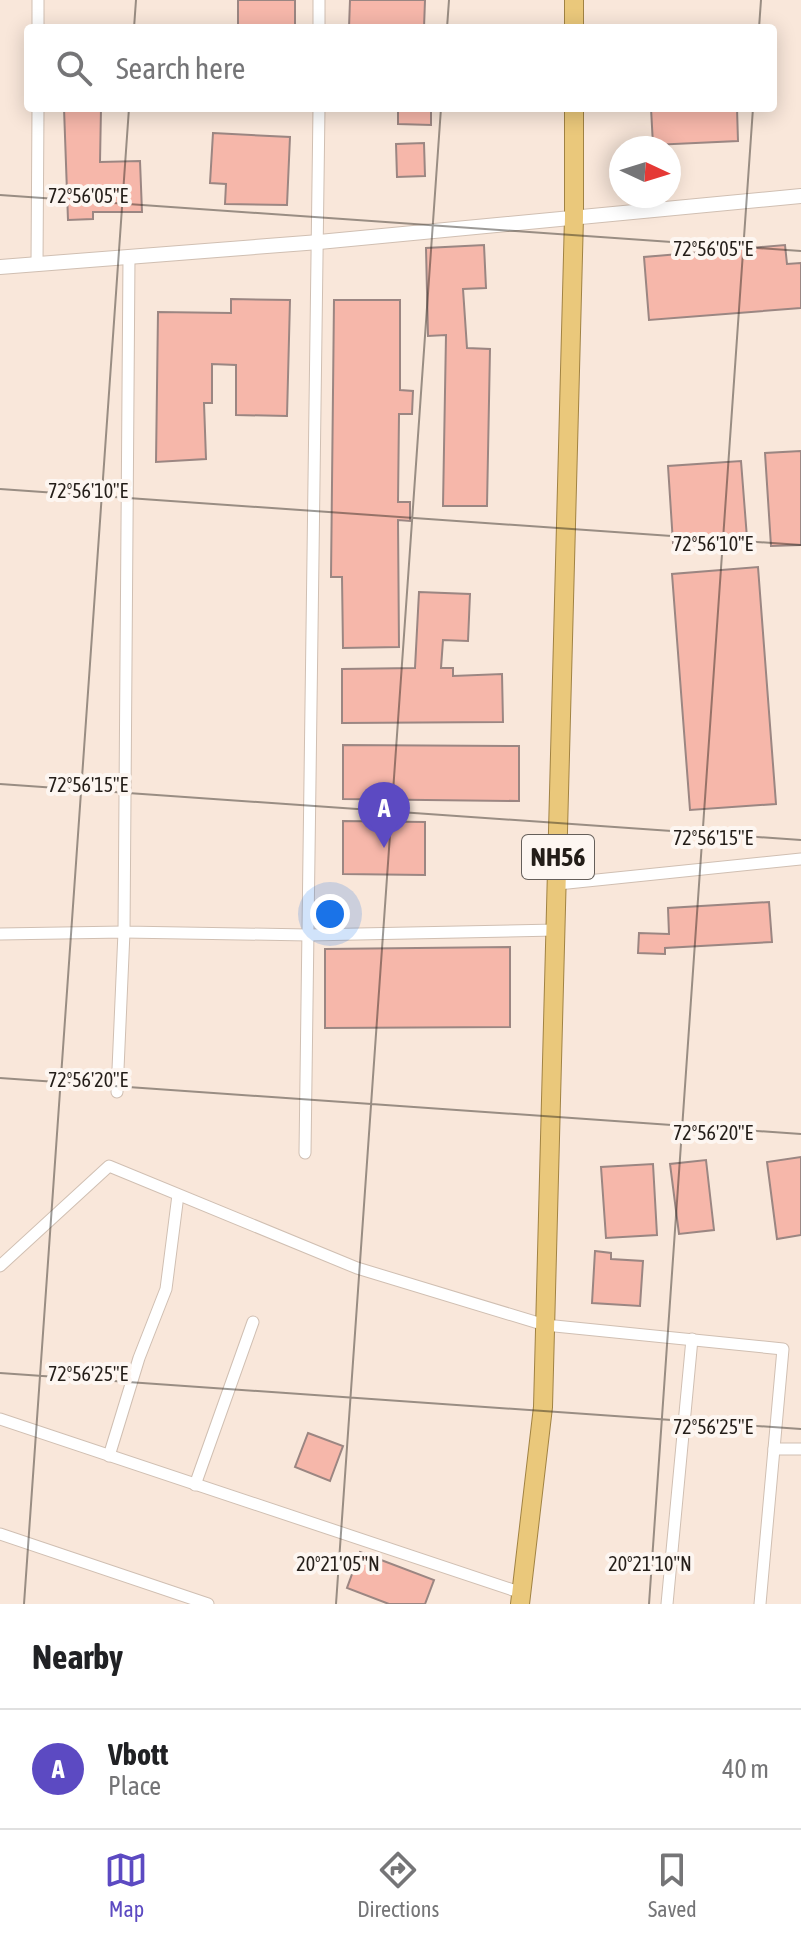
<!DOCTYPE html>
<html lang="en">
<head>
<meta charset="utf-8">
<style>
  body { margin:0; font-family:"Asap Condensed",sans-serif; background:#f6f6f6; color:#202124 }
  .compass { position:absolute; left:609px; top:136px; width:72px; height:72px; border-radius:50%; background:#fff; box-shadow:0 4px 20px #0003; rotate:94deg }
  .you { position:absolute; left:330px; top:914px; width:28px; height:28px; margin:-20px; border:6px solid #fff; border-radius:50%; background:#1a73e8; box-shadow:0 0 0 12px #1a73e833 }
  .badge { display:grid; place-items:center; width:52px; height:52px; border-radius:50%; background:#5c4ac2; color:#fff; font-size:26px; font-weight:700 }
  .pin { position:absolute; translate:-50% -66px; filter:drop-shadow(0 2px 4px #0008) }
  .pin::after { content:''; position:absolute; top:42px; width:28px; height:24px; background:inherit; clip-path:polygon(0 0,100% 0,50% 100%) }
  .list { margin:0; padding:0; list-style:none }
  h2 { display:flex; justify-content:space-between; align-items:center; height:104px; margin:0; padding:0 32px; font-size:34px }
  h2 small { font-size:26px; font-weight:400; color:#757577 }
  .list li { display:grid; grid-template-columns:52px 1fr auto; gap:24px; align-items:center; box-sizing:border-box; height:120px; padding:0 32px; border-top:2px solid #e0e0e0 }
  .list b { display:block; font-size:30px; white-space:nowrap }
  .list p { margin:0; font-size:26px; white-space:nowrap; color:#757577 }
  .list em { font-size:26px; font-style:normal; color:#757577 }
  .icon { flex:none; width:44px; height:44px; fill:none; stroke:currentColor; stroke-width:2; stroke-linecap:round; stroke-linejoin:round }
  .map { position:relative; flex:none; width:801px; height:1604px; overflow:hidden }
  .search { position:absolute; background:#fff; box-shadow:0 4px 20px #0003; left:24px; right:24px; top:24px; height:88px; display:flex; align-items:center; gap:20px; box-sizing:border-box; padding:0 28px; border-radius:8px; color:#757577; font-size:30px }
  .sheet { height:224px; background:#fff }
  nav { display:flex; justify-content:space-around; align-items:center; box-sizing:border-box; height:112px; border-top:2px solid #e0e0e0; background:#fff; font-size:22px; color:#757577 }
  nav a { display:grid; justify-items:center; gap:4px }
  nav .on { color:#5c4ac2 }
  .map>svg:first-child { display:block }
  .building { fill:#f6b7aa; stroke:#9b8682; stroke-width:2 }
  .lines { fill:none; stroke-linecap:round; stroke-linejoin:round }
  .minor-casing { stroke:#d0bfb2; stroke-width:13 }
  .tertiary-casing { stroke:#d0bfb2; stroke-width:16 }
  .trunk-casing { stroke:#a18343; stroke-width:20 }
  .minor { stroke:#fff; stroke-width:11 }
  .tertiary { stroke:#fff; stroke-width:14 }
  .trunk { stroke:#eac87b; stroke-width:18 }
  .ticks { fill:none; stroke:#241e19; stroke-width:2; stroke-opacity:0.45 }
  .labels { text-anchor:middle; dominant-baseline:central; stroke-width:8; stroke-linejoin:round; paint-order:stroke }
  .shield { fill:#fdf6f1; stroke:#655f5a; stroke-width:2 }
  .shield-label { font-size:26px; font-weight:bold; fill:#241e19 }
  .ticks-label { font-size:20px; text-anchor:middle; fill:#241e19; stroke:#fdf6f1; stroke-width:8; stroke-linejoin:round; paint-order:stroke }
</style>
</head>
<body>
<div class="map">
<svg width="801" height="1604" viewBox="0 0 801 1604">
  <rect width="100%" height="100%" fill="#f9e7da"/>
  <g class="building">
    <rect x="238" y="0" width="57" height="28"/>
    <path d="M350,0H425L424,28H349Z"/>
    <path d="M64,108H101L100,162L140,161L142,212H93V219L68,220Z"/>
    <path d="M398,108H431V125L398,124Z"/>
    <path d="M651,108H737L738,141L653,145Z"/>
    <path d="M213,133L290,137L287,205L225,204L226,184L210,183Z"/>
    <path d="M424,143L425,176L397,177L396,144Z"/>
    <path d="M484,245L486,288L463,289L467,348L490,349L487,506H443L446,335L428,336L426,248Z"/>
    <path d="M785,245L787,264L801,263V308L649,320L644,257Z"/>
    <path d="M231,299L290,300L287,416L236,415V365L212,364V403H204L206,459L156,462L158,312L231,313Z"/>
    <path d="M334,300H400V390L413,391L412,414H399L398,502H410V521L398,520L399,647L343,648L342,577H331Z"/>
    <path d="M801,451V545L771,546L765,453Z"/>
    <path d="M741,461L747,538L673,543L668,466Z"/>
    <path d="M758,567L776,804L690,810L672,574Z"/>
    <path d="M419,592L470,594L468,641L443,640L441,668H453V676L502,674L503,722L342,723V669L415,668Z"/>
    <path d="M343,745L519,746V801L343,799Z"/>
    <path d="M343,821L425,822V875L343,874Z"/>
    <path d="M769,902L772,942L665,948V954L638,953L639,933L669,934L668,908Z"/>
    <path d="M510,947V1027L325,1028V949Z"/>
    <path d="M801,1157V1235L777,1239L767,1162Z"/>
    <path d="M706,1160L714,1230L679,1234L670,1164Z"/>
    <path d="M653,1164L657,1235L606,1238L601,1167Z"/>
    <path d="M595,1251L611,1253V1259L643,1261L640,1306L592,1303Z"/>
    <path d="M308,1433L343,1446L330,1481L295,1467Z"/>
    <path d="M360,1552L434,1580L425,1604H389L347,1588Z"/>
  </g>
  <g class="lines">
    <g class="minor-casing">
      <g id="minor">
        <path d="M38,28V0"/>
        <path d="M319,28V0"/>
        <path d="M129,257L124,932L308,935L556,930"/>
        <path d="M37,264L38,108"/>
        <path d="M558,884L801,859"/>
        <path d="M0,934L124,932L117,1092"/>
        <path d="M305,1153L319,108"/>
        <path d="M0,1266L109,1166L357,1268L545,1325L783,1349L760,1604"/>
        <path d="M0,1419L522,1593"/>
        <path d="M774,1449H801"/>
        <path d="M109,1456L139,1358L166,1289L178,1195"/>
        <path d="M195,1485L253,1322"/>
        <path d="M0,1534L208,1604"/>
        <path d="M667,1604L692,1339"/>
      </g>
    </g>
    <g class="tertiary-casing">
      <path id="tertiary" d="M0,267L319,242L801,196"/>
    </g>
    <g class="trunk-casing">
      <g id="trunk">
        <path d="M574,28V0"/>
        <path d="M520,1604L543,1407L574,217V108"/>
      </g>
    </g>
    <use href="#minor" class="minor"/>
    <use href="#tertiary" class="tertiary"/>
    <use href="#trunk" class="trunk"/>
  </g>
  <path class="ticks" d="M134,28L136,0M447,28L449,0M759,28L761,0M0,195L801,251M0,489L801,545M0,784L801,840M0,1078L801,1134M0,1373L801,1429M24,1604L129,108M336,1604L441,108M649,1604L753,108"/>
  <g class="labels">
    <rect class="shield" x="522" y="835" width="72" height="44" rx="6"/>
    <g class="shield-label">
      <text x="558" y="857">NH56</text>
    </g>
  </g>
  <g class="ticks-label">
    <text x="88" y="203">72°56'05"E</text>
    <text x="713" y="256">72°56'05"E</text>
    <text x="88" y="498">72°56'10"E</text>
    <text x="713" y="551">72°56'10"E</text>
    <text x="88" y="792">72°56'15"E</text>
    <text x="713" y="845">72°56'15"E</text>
    <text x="88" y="1087">72°56'20"E</text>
    <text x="713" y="1140">72°56'20"E</text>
    <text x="88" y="1381">72°56'25"E</text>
    <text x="713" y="1434">72°56'25"E</text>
    <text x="338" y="1571">20°21'05"N</text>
    <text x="650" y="1571">20°21'10"N</text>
  </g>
</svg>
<svg class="compass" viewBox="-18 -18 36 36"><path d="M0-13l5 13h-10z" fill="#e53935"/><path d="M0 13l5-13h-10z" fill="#757577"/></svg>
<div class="you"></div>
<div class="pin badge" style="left:384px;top:848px">A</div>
<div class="search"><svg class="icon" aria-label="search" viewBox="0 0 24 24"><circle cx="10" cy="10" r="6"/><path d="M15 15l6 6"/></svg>Search here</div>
</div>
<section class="sheet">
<h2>Nearby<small></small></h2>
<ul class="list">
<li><span class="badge">A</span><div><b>Vbott</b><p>Place</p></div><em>40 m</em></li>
</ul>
</section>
<nav>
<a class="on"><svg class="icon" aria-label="map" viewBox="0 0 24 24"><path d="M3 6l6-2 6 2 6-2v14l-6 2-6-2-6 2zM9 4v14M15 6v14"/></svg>Map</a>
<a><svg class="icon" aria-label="directions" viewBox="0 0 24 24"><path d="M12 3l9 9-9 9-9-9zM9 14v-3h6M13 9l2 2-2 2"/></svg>Directions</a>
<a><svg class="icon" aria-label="saved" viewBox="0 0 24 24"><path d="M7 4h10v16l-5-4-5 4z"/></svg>Saved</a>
</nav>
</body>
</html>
